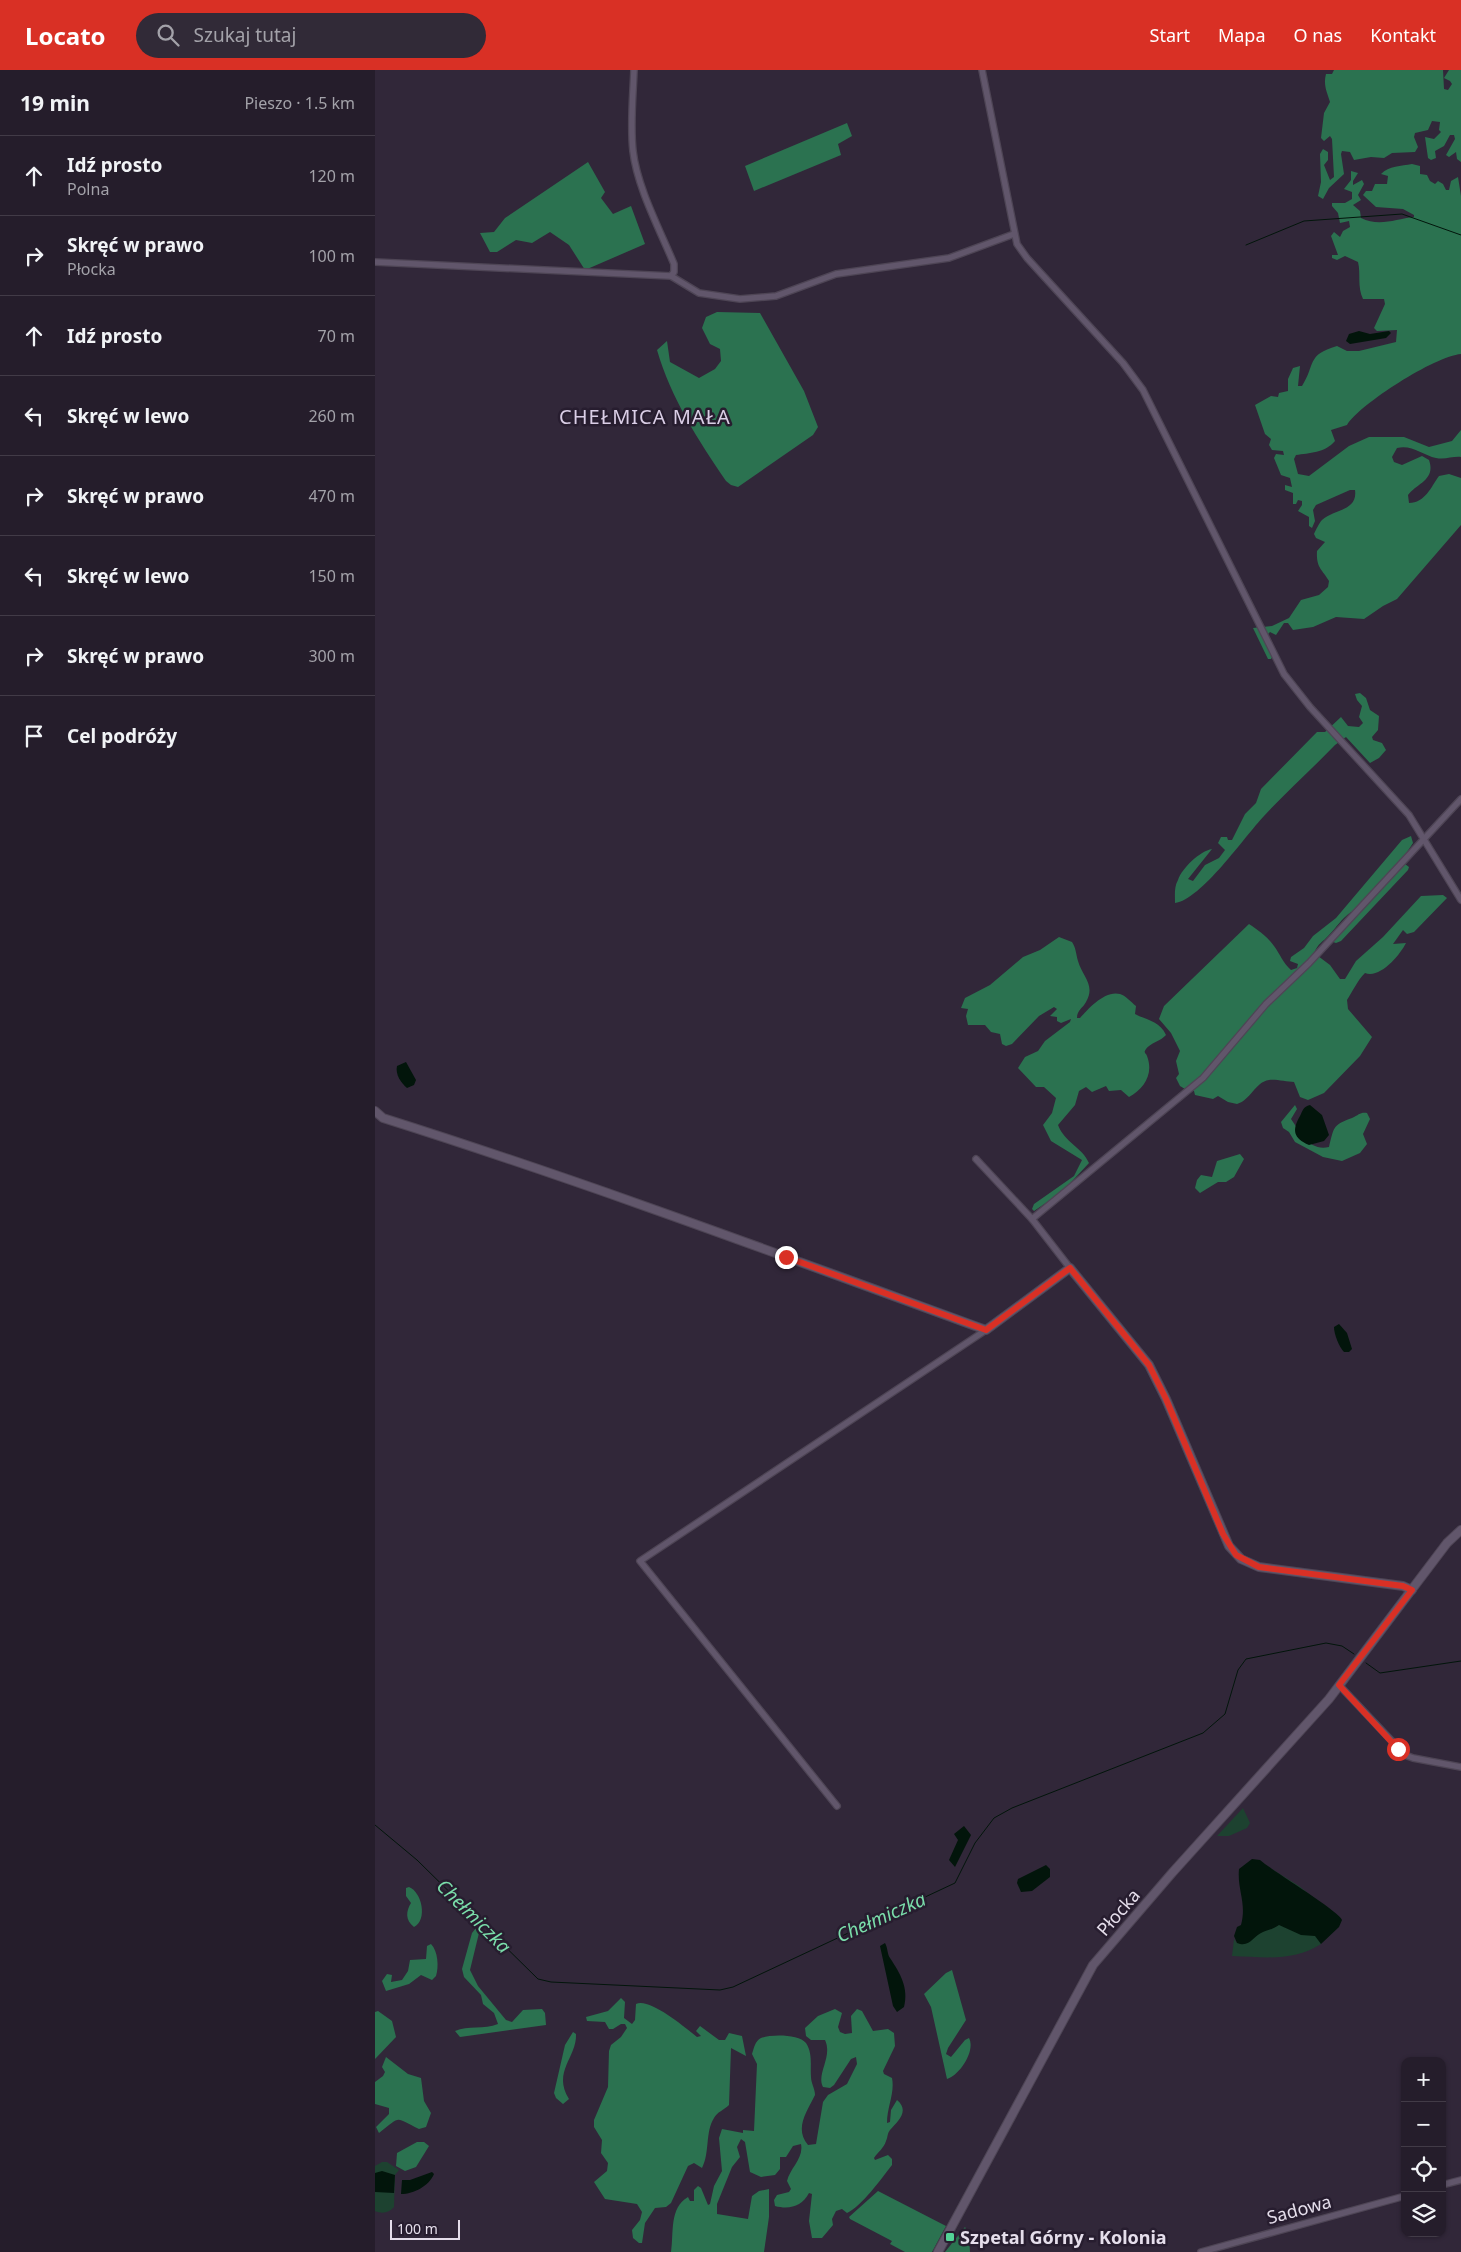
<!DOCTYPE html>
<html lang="pl">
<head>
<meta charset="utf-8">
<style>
  body { margin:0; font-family:"Noto Sans",sans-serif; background:#312a37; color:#f1f3f6 }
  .controls { position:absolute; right:15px; bottom:15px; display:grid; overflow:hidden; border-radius:10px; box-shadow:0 1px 4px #0004 }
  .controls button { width:45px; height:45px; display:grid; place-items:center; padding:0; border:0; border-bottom:1px solid #423b47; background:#251d2b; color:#f1f3f6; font:25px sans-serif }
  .scale { position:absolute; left:15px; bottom:12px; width:70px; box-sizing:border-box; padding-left:5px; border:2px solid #e5deeb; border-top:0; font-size:14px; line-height:18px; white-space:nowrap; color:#e5deeb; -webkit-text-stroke:4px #271d2f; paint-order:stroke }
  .stop { position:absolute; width:15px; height:15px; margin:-11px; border:4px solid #d93025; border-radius:50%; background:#fff }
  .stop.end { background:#d93025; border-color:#fff; box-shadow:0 1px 5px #0008 }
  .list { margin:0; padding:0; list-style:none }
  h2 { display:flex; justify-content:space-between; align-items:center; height:65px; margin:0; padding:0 20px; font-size:21px }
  h2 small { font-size:16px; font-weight:400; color:#a3a2a9 }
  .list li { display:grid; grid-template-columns:32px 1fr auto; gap:15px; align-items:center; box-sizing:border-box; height:80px; padding:0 20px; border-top:1px solid #423b47 }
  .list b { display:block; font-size:19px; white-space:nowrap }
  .list p { margin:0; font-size:16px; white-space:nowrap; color:#a3a2a9 }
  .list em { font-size:16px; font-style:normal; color:#a3a2a9 }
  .icon { flex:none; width:28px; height:28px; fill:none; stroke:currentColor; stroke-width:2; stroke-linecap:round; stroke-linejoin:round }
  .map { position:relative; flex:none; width:1086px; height:2182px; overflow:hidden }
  header { display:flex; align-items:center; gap:30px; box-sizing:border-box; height:70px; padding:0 25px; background:#d93025; color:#fff }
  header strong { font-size:24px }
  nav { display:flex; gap:28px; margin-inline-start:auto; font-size:18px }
  .search { width:350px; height:45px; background:#312a37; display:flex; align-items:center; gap:12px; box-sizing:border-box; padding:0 18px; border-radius:28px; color:#a3a2a9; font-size:19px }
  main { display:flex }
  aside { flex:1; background:#251d2b }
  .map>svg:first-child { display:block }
  .green { fill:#1d4230 }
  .forest { fill:#2b7250 }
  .water { fill:#02150b }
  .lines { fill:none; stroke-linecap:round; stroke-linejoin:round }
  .stream { stroke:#02150b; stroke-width:1 }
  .street-casing { stroke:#4e4555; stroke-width:8 }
  .secondary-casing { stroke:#4e4555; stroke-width:10 }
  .street { stroke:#61566b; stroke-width:5.5 }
  .secondary { stroke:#61566b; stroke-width:8 }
  .route { stroke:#d93025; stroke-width:6 }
  .poi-dot { fill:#53d396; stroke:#271d2f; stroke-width:2 }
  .labels { text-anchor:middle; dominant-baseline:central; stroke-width:5; stroke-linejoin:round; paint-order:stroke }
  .street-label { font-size:18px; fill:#e5deeb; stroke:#271d2f }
  .poi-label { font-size:18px; font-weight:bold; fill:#e5deeb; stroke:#271d2f; text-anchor:start }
  .water-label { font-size:19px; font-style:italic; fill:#7addaa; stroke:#271d2f }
  .quarter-label { font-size:20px; letter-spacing:1px; fill:#dacee6; stroke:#271d2f }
</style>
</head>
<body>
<header>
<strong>Locato</strong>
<div class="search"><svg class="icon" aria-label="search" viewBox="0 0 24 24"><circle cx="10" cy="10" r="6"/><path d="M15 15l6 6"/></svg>Szukaj tutaj</div>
<nav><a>Start</a><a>Mapa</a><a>O nas</a><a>Kontakt</a></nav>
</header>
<main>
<aside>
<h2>19 min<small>Pieszo · 1.5 km</small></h2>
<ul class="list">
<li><svg class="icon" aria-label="ahead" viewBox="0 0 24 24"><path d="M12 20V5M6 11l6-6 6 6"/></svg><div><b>Idź prosto</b><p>Polna</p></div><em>120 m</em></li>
<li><svg class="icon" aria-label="right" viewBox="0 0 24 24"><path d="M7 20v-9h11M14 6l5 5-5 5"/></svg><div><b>Skręć w prawo</b><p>Płocka</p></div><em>100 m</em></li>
<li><svg class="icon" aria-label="ahead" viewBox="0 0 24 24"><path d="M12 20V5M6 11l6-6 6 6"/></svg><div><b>Idź prosto</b></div><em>70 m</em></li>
<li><svg class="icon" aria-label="left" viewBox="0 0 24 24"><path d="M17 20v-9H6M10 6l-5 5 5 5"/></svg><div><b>Skręć w lewo</b></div><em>260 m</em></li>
<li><svg class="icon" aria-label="right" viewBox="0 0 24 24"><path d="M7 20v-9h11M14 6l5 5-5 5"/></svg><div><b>Skręć w prawo</b></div><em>470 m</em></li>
<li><svg class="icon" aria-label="left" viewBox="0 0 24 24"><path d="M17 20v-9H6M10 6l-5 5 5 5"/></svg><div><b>Skręć w lewo</b></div><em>150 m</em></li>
<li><svg class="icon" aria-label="right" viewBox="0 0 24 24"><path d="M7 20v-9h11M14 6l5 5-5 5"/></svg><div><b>Skręć w prawo</b></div><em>300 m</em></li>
<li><svg class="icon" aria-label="arrive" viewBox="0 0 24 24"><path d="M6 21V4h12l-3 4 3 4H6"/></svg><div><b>Cel podróży</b></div></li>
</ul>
</aside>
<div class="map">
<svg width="1086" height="2182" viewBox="0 0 1086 2182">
  <rect width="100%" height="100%" fill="#312739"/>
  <g class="green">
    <path d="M868,1738L875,1753L872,1758L854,1766H842Z"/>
    <path d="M890,1795L924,1816L945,1833L944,1869L946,1874C919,1892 888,1887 857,1886L859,1869L862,1873Z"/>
    <path d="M7,2092H12L24,2100L20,2105L19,2137C14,2143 7,2144 0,2141V2096Z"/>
  </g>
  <g class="forest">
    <path d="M959,0H1068L1069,19L1073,20L1077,14L1075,11L1069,8L1074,0H1086V92L1082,89L1081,82L1074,87L1071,85L1080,69L1079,65H1075L1069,76L1060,81L1061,88L1056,90L1053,88L1050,67L1059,69L1066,62L1064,60L1065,52L1057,51L1053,60L1040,63L1039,67L1043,77L1040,82L1017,83L1009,88L996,87L979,90L975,82L967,81L966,84L969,104L954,118L948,129L943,126L946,112L945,84L948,79L953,82V90L949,95L955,110L959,107L957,69L955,66L949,71L946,68L949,43L955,32C952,22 948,15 951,4H957Z"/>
    <path d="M472,53L477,66L463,74L466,85L379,121L370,96Z"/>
    <path d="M213,92L230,122L226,128L238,144L256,136L270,174L210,200L194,175L175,162L157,173L141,170L122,182H115L105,163L119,162L130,148Z"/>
    <path d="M1037,94L1045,96V104L1052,105L1055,111L1060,114L1063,111L1068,114L1071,120H1074L1076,111L1083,107L1086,126V284C1060,286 985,334 972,355L956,360L960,371C950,383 934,383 921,385L919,389L923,404L934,406L974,376L994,367H1029L1054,377L1077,371L1086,360V387C1078,386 1070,390 1061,388C1048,385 1036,374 1022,378L1017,387L1019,392L1027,395L1047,386L1054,390C1061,410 1042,413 1033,425L1034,433C1050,433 1056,417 1064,406L1074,404L1086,408V455L1022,529L1008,536L989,549L961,547L938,557L918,560L913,553H909L901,565L895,562L892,565L900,582L896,589H893L878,558L897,556L914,548L926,530L944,525L953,517L954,511C947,499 941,498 942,481L950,472L941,468L939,464C941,460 944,453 947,450C959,439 983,441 980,420H975L941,435L938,440L940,451L937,458L934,456V447L923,441L927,435V431L923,430L921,434H918V423L910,420V415L917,417L915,408L906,405L899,388L901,384L909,385L908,381L897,380L894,375L896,369L890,364L880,335L896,326L903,327L904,323L913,321V309L918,298L925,296L923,316H927C941,294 931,285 962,276L972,281H984L1021,272L1022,260L1002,261L999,258L1010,234L1009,229H988C982,216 986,204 983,192L970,186L962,190L957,188V185H963L956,166L959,162L965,167L968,161L975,157L974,151L965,153L963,143L957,136V133H970L977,129V122L969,119L976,110V101L983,103L978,111V115L987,110L989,114L983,125L986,130L978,135L985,141L986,148C1004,157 1021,149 1039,147V145L1028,139L1001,137L988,125L991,121H997L1000,114H1012L1013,106L1006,104C1014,96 1026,96 1037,94Z"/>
    <path d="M342,242L385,243L429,321L443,357L438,365L363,417L356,415L351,411C323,370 296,328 282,280L292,271L295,292L324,308L340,299L346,291L345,279L335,274L327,258L331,247Z"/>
    <path d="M985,623L991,628L995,640L1004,646L1003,660L997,667L998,670L1007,673L1011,680L1004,688L995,693L971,667L960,675C937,699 912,721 889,746C870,766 826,830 800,833C800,825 799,817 803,810C807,798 825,781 837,779L813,809L818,811L830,795L844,788L850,780L843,773L846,767H852L853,770H857L870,744L881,733L886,719L942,662H950L966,647L973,656L984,657L988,653L984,647L987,636L982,630L980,624Z"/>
    <path d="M1036,766L1038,773L1026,791L1034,797L1033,800L966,871L961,873L958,872L978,848L976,842C966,849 962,857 954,865C947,873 944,872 939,883L955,895L965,909H970L981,891L1008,867L1046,826L1068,825L1072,828L1039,862L1032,864L1028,860L1018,874L1031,873C1025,885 1005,909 990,903C982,911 978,921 972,930L973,939L997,967L985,986L949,1023L933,1030L925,1027L919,1012C912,1012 901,1009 894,1010C880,1012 876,1030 862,1034L853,1032L843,1026L838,1029L820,1025L819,1021L815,1018L810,1019L805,1016L801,1008L804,1004L801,991L805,981L796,963L784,949L789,936L874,854C883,860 893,867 899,876C905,884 908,893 916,900L922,898L923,894L915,891L916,887L929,878L938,866L961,848L1027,770Z"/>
    <path d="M684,867L697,872C701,878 701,884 703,891C707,906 721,915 711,932C708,938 702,940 702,948H705C714,938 730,920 745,924C750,925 756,932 761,936L760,944C771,950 785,951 791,965C786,971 775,973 771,979C768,983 771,983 772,986C779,1004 769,1019 754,1027L746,1020L734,1021L731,1016L717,1022L711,1017L704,1021L700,1035L683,1055C690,1073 707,1077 714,1093L687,1122L659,1141L657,1139L659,1134L699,1106L707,1090L676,1071L668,1055L677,1043L681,1028L669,1017H661L643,998L650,987L663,981L670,971L695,952L696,949L686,953L682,951V947L675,946L682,939L679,937L664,946L637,974L631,976L627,974L625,964L616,962L610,955H593L591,946L593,939L586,938L590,928L615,915L648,887L665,880Z"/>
    <path d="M920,1035L922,1039L916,1049C925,1062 935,1082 954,1077C959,1058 957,1055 977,1048C984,1045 985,1042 992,1043L995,1049L988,1064L992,1074L985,1083L967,1091L948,1087L920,1072L914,1062L908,1058L906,1052Z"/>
    <path d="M865,1084L869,1089L859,1107L851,1112H843L825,1123L820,1118L822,1110L826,1105L837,1107L842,1091Z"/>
    <path d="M34,1817C47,1822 53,1850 39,1857C30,1850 31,1841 36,1833L31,1826V1818Z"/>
    <path d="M101,1858L104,1863L95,1900L103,1916L131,1950L137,1952L148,1940L167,1939L170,1943L171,1955L85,1967L80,1961C93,1955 109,1960 123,1954L119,1943L108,1934L106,1925L89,1907L87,1899L97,1863Z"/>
    <path d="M56,1874C63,1881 64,1897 61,1906L57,1910L46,1905L34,1914L11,1921L7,1911L12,1904L17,1905L16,1912L27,1910L33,1901L35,1890L51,1889L52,1876Z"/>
    <path d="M577,1900L591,1950L573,1978L571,1984L576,1987L590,1970L594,1968C601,1981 584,2006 572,2009L556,1937L549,1924L571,1903Z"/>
    <path d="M246,1928L250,1932L249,1948L257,1954L260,1950L261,1934C274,1927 311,1958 322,1967L326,1966L321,1961L325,1956L344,1970H350L354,1963L367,1966L371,1986L356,1978L354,2035C349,2040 342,2042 339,2048C330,2062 335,2083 327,2098L319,2093L313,2096L296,2133L291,2137L280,2138L270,2153L267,2173H264L258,2168L257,2160L265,2150L267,2142L262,2134L230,2129L219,2112L232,2101L233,2093L226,2083L227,2070L219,2057V2050L233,2017L234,1981L236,1975L246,1967L252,1958L250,1954H246L238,1959H234L230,1952L212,1951L211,1947L233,1941Z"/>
    <path d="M460,1939L467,1943L463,1957L465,1962L470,1964L477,1963L476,1946L482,1939L487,1941L498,1961L513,1959L519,1963L520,1976L508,2001L509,2004L517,2008C520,2023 512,2037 512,2053L515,2052L516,2040L522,2030C535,2041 523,2051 515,2060C512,2064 513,2067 511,2071C509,2078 503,2082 499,2088L500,2090L513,2085L517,2089V2095C506,2109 487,2136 472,2143L467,2139L461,2141L457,2149L458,2155L447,2168H437L434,2151L437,2124L434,2123C427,2136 415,2140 400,2136L399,2130L402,2125L414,2122L416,2119L412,2111C415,2098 429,2088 426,2074L418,2076L411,2087H405V2099L400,2105L386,2107L375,2102L370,2072L366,2069L362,2077L365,2087L357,2097L342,2134V2144L373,2149L377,2126L384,2121L394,2119V2147L389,2182H296C299,2163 294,2138 313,2127L315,2131H319V2120L323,2116L326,2118L333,2135L335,2134L339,2116L347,2101L344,2068L347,2059L368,2063V2060L379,2061L382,1994L377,1984C379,1978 380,1971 386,1968C396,1964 424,1964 431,1973C438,1984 435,1995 436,2007C436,2013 440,2019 440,2025C432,2042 419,2058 433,2075L441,2074L448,2032L453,2025L472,2014L482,1994L481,1987L476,1989L459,2015L455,2018L448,2017C441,2004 458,1987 450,1970H436L431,1966L430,1958L443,1946Z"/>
    <path d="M3,1941L17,1951L21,1967L0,1989V1942Z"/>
    <path d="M198,1962L201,1964C202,1988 177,2001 194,2029L188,2034L181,2028L179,2023L190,1975Z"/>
    <path d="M11,1987L33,2004L46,2008L49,2031L56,2043L51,2057L44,2059C19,2047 27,2045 4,2063L1,2057L14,2044V2038L0,2034V2012L8,2006L10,2002L7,1997Z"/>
    <path d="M42,2072H49L54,2076L41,2097L30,2101L21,2096L22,2083Z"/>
    <path d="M503,2121L571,2156L557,2182H530L515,2174L517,2171L475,2149L474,2147Z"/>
    <path d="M590,2157L594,2164L595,2182H570Z"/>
  </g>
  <g class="water">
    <path d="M984,261L995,264L1014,261L1016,263L1011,268L975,274L971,271L974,264Z"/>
    <path d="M31,992L41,1010L39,1015L32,1018C26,1013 20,1004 22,996Z"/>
    <path d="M935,1035L947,1045L954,1065L949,1071L934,1075C918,1068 917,1060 925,1046C928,1040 928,1037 935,1035Z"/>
    <path d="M964,1254L972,1263L977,1279L974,1282H969C964,1277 959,1264 959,1257Z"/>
    <path d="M589,1756L596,1765L580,1797L574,1790L583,1770L579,1764Z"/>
    <path d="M877,1789L885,1790C899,1802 964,1841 967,1850L964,1857L946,1874L940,1866L926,1865L904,1855C898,1859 894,1860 888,1862C878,1866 875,1878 862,1873L859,1866L862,1857L866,1855C872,1833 862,1820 864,1799Z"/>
    <path d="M671,1795L675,1799V1807L657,1821L646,1822L642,1813L643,1809Z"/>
    <path d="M510,1873C513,1878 512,1884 515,1888C525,1903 534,1918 529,1937L522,1942L518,1936L505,1876Z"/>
    <path d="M7,2101L20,2105L19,2123L0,2122V2103Z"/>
    <path d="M57,2102L59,2104C54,2116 39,2124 26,2124L27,2110H35Z"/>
  </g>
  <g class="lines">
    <g class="stream">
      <path d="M871,175L929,151L1027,144L1086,165"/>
      <path d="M991,1593L1005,1603L1086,1591"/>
      <path d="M0,1755L42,1790L163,1909L176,1912L345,1920L358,1917L580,1813L600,1773L619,1748L637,1738L828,1663L850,1644L863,1600L871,1589L951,1573L967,1576L979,1584"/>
    </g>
    <g class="street-casing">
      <g id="street">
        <path d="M259,0C258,27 255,54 258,81C262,117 285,160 299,194V202L296,206"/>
        <path d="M607,0L642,174L652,188L748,293L768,320L909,604L935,637L1034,745L1086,830"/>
        <path d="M0,192L296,206L324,223L365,229L401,226L461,204L574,188L639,164"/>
        <path d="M601,1089L657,1149"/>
        <path d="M695,1198L657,1149L828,1008L891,934L934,893L1086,729"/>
        <path d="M964,1615L1030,1685L1038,1688L1086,1697"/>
        <path d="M462,1736L265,1491L611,1260"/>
        <path d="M1067,2115L1086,2110"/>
        <path d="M826,2182L1030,2126"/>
      </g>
    </g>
    <g class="secondary-casing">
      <g id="secondary">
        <path d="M0,1041L8,1048C211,1112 411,1187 611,1260L695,1198L774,1295L791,1329L854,1476L866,1489L884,1497L1028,1516L1037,1520"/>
        <path d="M563,2182L718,1895L797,1803L954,1629L1072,1473L1086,1460"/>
      </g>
    </g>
    <use href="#street" class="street"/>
    <use href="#secondary" class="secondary"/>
  </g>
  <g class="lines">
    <path class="route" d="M411,1187L611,1260L695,1198L774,1295L791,1329L848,1464L861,1485L884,1497L1028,1516L1037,1520L964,1615L1023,1679"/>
  </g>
  <rect class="poi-dot" x="570" y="2162" width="10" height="10" rx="2.5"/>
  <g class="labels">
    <g class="street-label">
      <text transform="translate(743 1842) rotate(-49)">Płocka</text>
      <text transform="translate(924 2139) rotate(-15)">Sadowa</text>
    </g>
    <g class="poi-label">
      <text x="585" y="2167">Szpetal Górny - Kolonia</text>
    </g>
    <g class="water-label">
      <text transform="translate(99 1846) rotate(45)">Chełmiczka</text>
      <text transform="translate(506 1847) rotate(-24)">Chełmiczka</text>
    </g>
    <g class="quarter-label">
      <text x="270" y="346">CHEŁMICA MAŁA</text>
    </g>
  </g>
</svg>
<div class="controls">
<button>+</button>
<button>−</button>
<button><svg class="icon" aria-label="locate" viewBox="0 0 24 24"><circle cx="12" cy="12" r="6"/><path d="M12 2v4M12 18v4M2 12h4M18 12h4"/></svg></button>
<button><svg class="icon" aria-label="layers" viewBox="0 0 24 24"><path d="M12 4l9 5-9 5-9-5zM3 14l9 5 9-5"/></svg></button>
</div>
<div class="scale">100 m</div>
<div class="stop" style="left:1023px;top:1679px"></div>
<div class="stop end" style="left:411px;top:1187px"></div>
</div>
</main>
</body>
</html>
